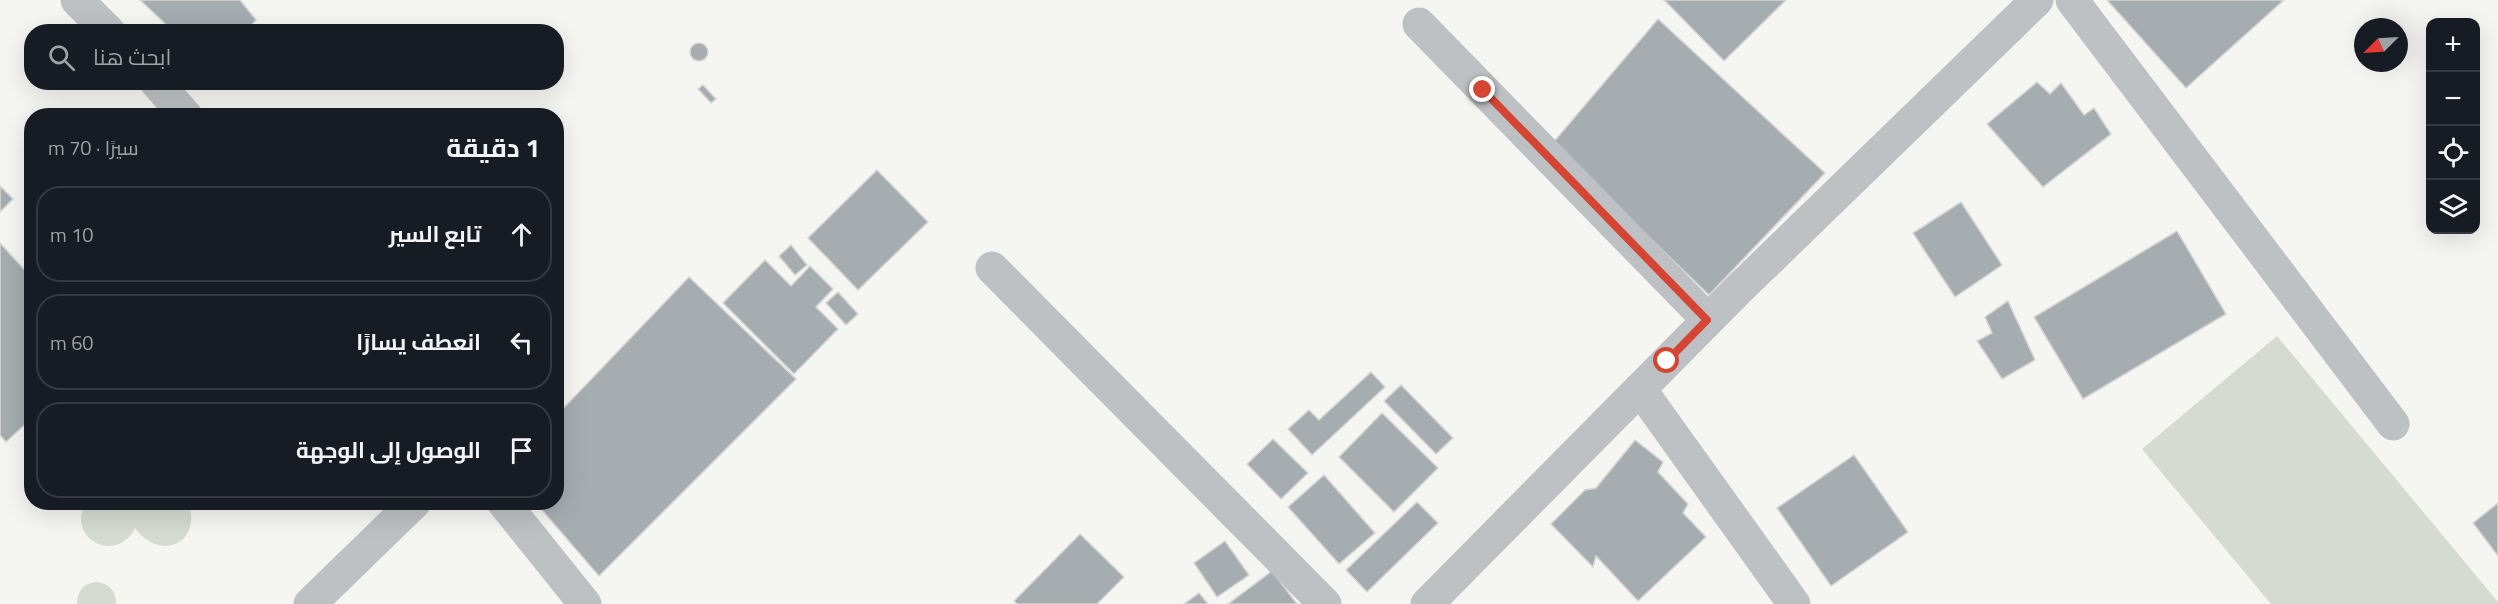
<!DOCTYPE html>
<html lang="ar">
<head>
<meta charset="utf-8">
<style>
  body { margin:0; font-family:"Titillium Web",Cairo,sans-serif; background:#242831; color:#f1f3f6; direction:rtl }
  .controls { position:absolute; right:18px; top:18px; display:grid; overflow:hidden; border-radius:12px; box-shadow:0 6px 24px #0002 }
  .controls button { width:54px; height:54px; display:grid; place-items:center; padding:0; border:0; border-bottom:2px solid #363941; background:#171b24; color:#f1f3f6; font:30px sans-serif }
  .compass { position:absolute; left:2354px; top:18px; width:54px; height:54px; border-radius:50%; background:#171b24; box-shadow:0 6px 24px #0002; rotate:246deg }
  .stop { position:absolute; width:18px; height:18px; margin:-14px; border:4px solid #d44534; border-radius:50%; background:#fff }
  .stop.end { background:#d44534; border-color:#fff; box-shadow:0 2px 6px #0008 }
  .list { margin:0; padding:0; list-style:none }
  h2 { display:flex; justify-content:space-between; align-items:center; height:78px; margin:0; padding:0 24px; font-size:26px }
  h2 small { font-size:20px; font-weight:400; color:#9ea1a6 }
  .list li { display:grid; grid-template-columns:39px 1fr auto; gap:18px; align-items:center; box-sizing:border-box; height:96px; margin:0 12px 12px; padding:0 12px; border:2px solid #363941; border-radius:24px }
  .list b { display:block; font-size:22px; white-space:nowrap }
  .list em { font-size:20px; font-style:normal; color:#9ea1a6 }
  .icon { flex:none; width:33px; height:33px; fill:none; stroke:currentColor; stroke-width:2; stroke-linecap:round; stroke-linejoin:round }
  .map { position:relative; flex:none; width:2498px; height:604px; overflow:hidden; direction:ltr }
  .search { position:absolute; background:#171b24; box-shadow:0 6px 24px #0002; left:24px; top:24px; width:540px; height:66px; display:flex; align-items:center; gap:15px; box-sizing:border-box; padding:0 21px; border-radius:24px; color:#9ea1a6; font-size:22px }
  .panel { position:absolute; background:#171b24; box-shadow:0 6px 24px #0002; left:24px; top:108px; width:540px; height:402px; border-radius:24px; direction:rtl }
  .map>svg:first-child { display:block }
  .green { fill:#d5dad2 }
  .building { fill:#a5adb1; stroke:#d7d6d5; stroke-width:1.5 }
  .lines { fill:none; stroke-linecap:round; stroke-linejoin:round }
  .minor { stroke:#bdc1c4; stroke-width:33 }
  .route { stroke:#d44534; stroke-width:8 }
</style>
</head>
<body>
<div class="map">
<svg width="2498" height="604" viewBox="0 0 2498 604">
  <rect width="100%" height="100%" fill="#f5f5f2"/>
  <g class="green">
    <path d="M2277,336L2498,602V604H2271L2142,449Z"/>
    <path d="M188,502C203,541 162,564 135,528C116,566 65,537 86,503H132L135,507L137,503Z"/>
    <path d="M96,582C109,583 116,591 116,604H77C78,591 82,584 96,582Z"/>
  </g>
  <g class="building">
    <path d="M140,0H240L256,20L245,32H174Z"/>
    <path d="M1664,0H1786L1724,61Z"/>
    <path d="M2107,0H2284L2186,88Z"/>
    <path d="M1658,19L1825,173L1709,295L1552,144Z"/>
    <circle cx="699" cy="52" r="9"/>
    <path d="M2037,82L2050,94L2061,83L2084,115L2094,108L2111,134L2043,187L1987,124Z"/>
    <path d="M703,85L716,99L711,103L698,89Z"/>
    <path d="M877,170L928,222L858,290L808,238Z"/>
    <path d="M0,186L13,199L0,212Z"/>
    <path d="M1961,202L2002,265L1955,297L1913,233Z"/>
    <path d="M2177,231L2226,314L2083,399L2034,317Z"/>
    <path d="M0,243L32,278V418L6,442L0,435Z"/>
    <path d="M791,245L807,265L795,275L779,256Z"/>
    <path d="M765,260L791,286L810,266L833,289L816,307L838,329L794,374L723,303Z"/>
    <path d="M689,277L796,379L599,576L535,502H556V416Z"/>
    <path d="M838,292L858,314L846,325L826,303Z"/>
    <path d="M2008,301L2035,360L2002,379L1977,341L1992,333L1985,317Z"/>
    <path d="M1371,372L1385,387L1312,455L1288,429L1309,410L1319,420Z"/>
    <path d="M1401,385L1453,438L1436,454L1384,401Z"/>
    <path d="M1382,413L1438,468L1394,512L1339,457Z"/>
    <path d="M1273,439L1308,473L1281,499L1247,464Z"/>
    <path d="M1635,440L1663,462L1658,472L1688,504L1683,513L1706,537L1638,601L1596,556L1593,567L1551,524L1585,490L1596,488Z"/>
    <path d="M1854,455L1908,532L1831,586L1777,508Z"/>
    <path d="M1324,475L1375,533L1339,564L1288,507Z"/>
    <path d="M1417,502L1438,523L1367,592L1346,570Z"/>
    <path d="M2498,503V556L2473,523Z"/>
    <path d="M1080,534L1124,577L1097,604H1017L1014,601Z"/>
    <path d="M1225,541L1249,575L1217,597L1194,563Z"/>
    <path d="M1272,571L1297,604H1228Z"/>
    <path d="M1199,593L1208,604H1184Z"/>
  </g>
  <g class="lines">
    <g class="minor">
      <path d="M77,0L109,32"/>
      <path d="M2072,0L2393,424"/>
      <path d="M1419,24L1708,320"/>
      <path d="M156,82L186,116"/>
      <path d="M992,268L1325,604"/>
      <path d="M1640,389L1794,604"/>
      <path d="M503,502L585,604"/>
      <path d="M310,604L415,502"/>
      <path d="M1427,604L1740,288L2037,0"/>
    </g>
  </g>
  <g class="lines">
    <path class="route" d="M1483,90L1707,320L1667,361"/>
  </g>
</svg>
<div class="controls">
<button>+</button>
<button>−</button>
<button><svg class="icon" aria-label="locate" viewBox="0 0 24 24"><circle cx="12" cy="12" r="6"/><path d="M12 2v4M12 18v4M2 12h4M18 12h4"/></svg></button>
<button><svg class="icon" aria-label="layers" viewBox="0 0 24 24"><path d="M12 4l9 5-9 5-9-5zM3 14l9 5 9-5"/></svg></button>
</div>
<svg class="compass" viewBox="-18 -18 36 36"><path d="M0-13l5 13h-10z" fill="#e53935"/><path d="M0 13l5-13h-10z" fill="#9ea1a6"/></svg>
<div class="stop" style="left:1667px;top:361px"></div>
<div class="stop end" style="left:1483px;top:90px"></div>
<div class="search"><svg class="icon" aria-label="search" viewBox="0 0 24 24"><circle cx="10" cy="10" r="6"/><path d="M15 15l6 6"/></svg>ابحث هنا</div>
<section class="panel">
<h2>1 دقيقة<small>سيرًا · 70 m</small></h2>
<ul class="list">
<li><svg class="icon" aria-label="ahead" viewBox="0 0 24 24"><path d="M12 20V5M6 11l6-6 6 6"/></svg><div><b>تابع السير</b></div><em>10 m</em></li>
<li><svg class="icon" aria-label="left" viewBox="0 0 24 24"><path d="M17 20v-9H6M10 6l-5 5 5 5"/></svg><div><b>انعطف يسارًا</b></div><em>60 m</em></li>
<li><svg class="icon" aria-label="arrive" viewBox="0 0 24 24"><path d="M6 21V4h12l-3 4 3 4H6"/></svg><div><b>الوصول إلى الوجهة</b></div></li>
</ul>
</section>
</div>
</body>
</html>
